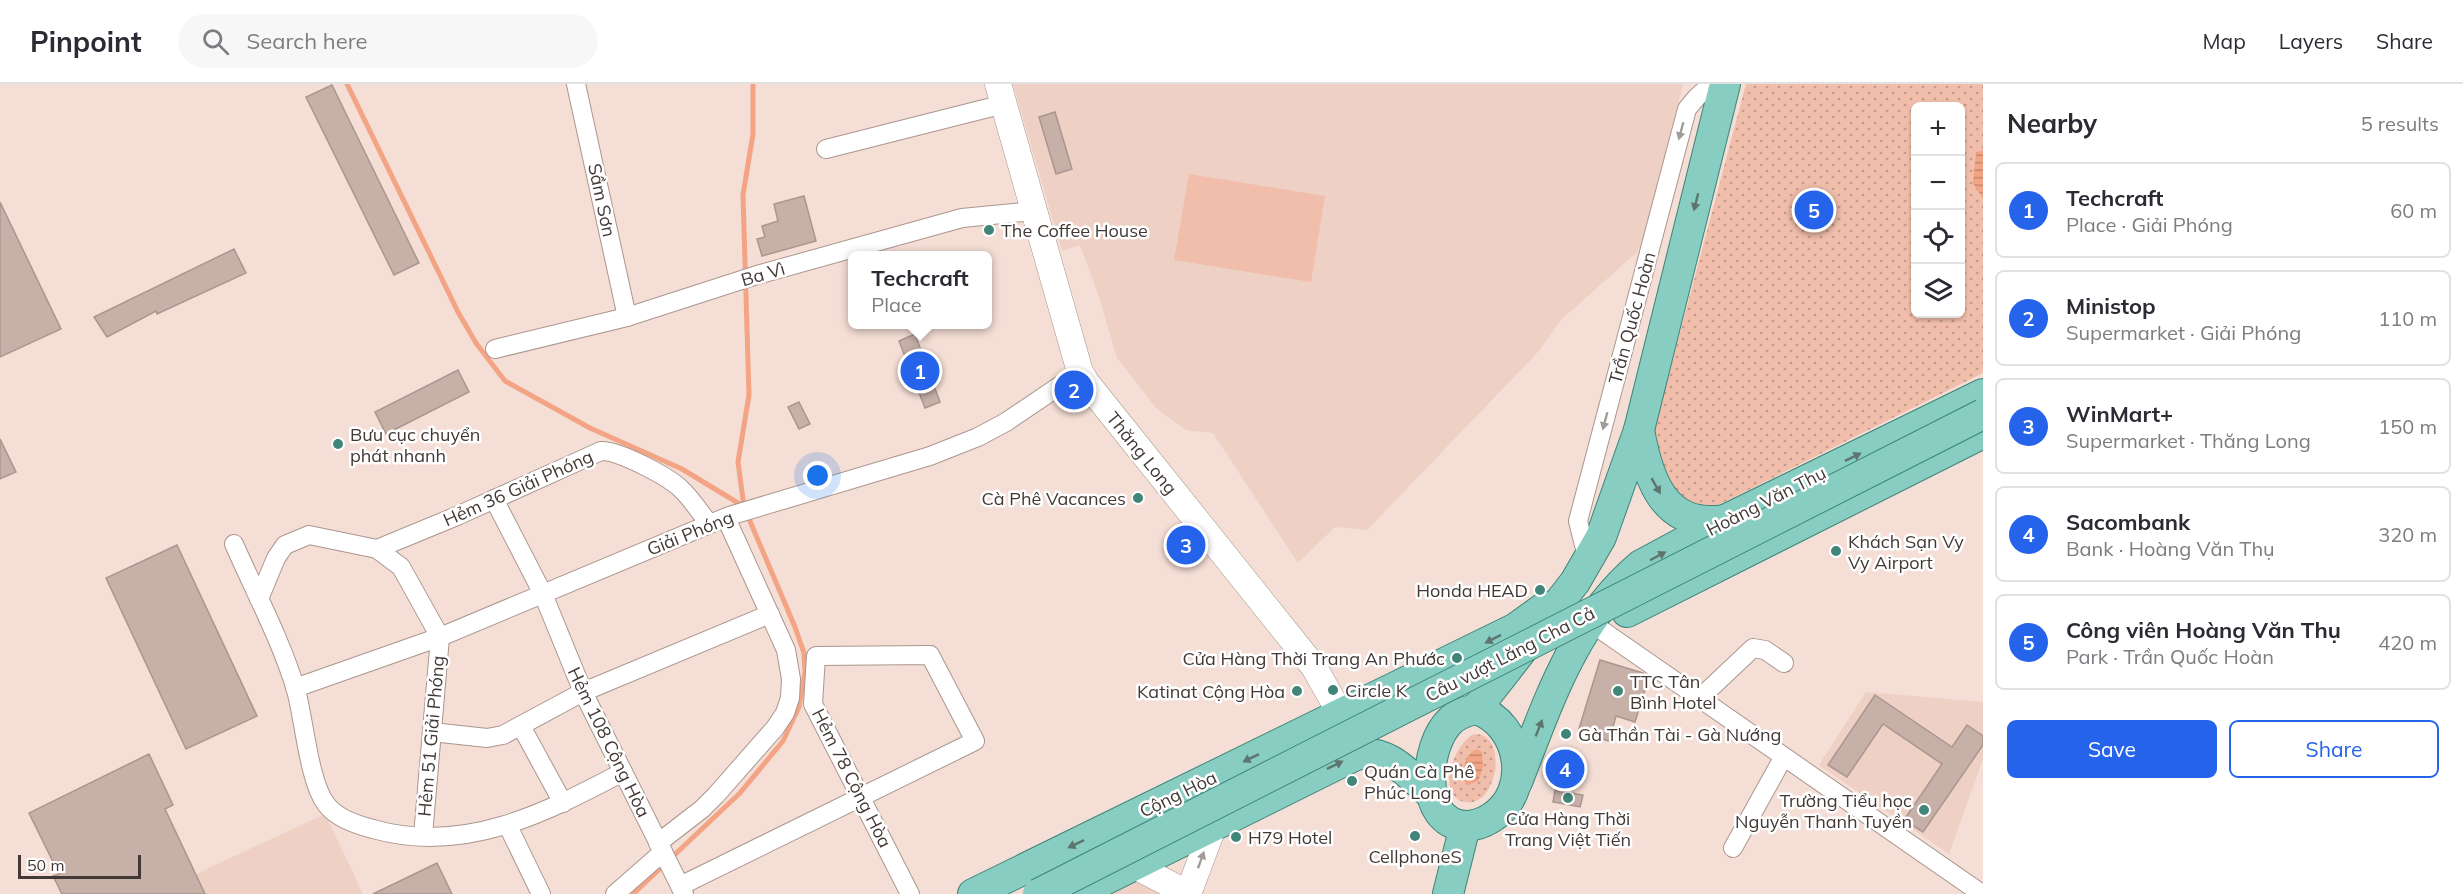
<!DOCTYPE html>
<html lang="en">
<head>
<meta charset="utf-8">
<style>
  body { margin:0; font-family:Mulish,sans-serif; background:#f7f7f7; color:#2b2b33 }
  .controls { position:absolute; right:18px; top:18px; display:grid; overflow:hidden; border-radius:9px; box-shadow:0 2px 4px #0004 }
  .controls button { width:54px; height:54px; display:grid; place-items:center; padding:0; border:0; border-bottom:2px solid #e1e1e2; background:#fff; color:#2b2b33; font:30px sans-serif }
  .scale { position:absolute; left:18px; bottom:15px; width:123px; box-sizing:border-box; padding-left:6px; border:3px solid #423936; border-top:0; font-size:16px; line-height:21px; white-space:nowrap; color:#423936; -webkit-text-stroke:4px #fff; paint-order:stroke }
  .you { position:absolute; left:818px; top:392px; width:21px; height:21px; margin:-15px; border:4px solid #fff; border-radius:50%; background:#1a73e8; box-shadow:0 0 0 9px #1a73e833 }
  .badge { display:grid; place-items:center; width:39px; height:39px; border-radius:50%; background:#2563eb; color:#fff; font-size:20px; font-weight:700 }
  .pin { position:absolute; translate:-50% -50%; border:3px solid #fff; box-shadow:0 2px 6px #0006 }
  .popup { position:absolute; left:848px; top:167px; width:144px; height:78px; box-sizing:border-box; display:grid; place-content:center; border-radius:9px; background:#fff; filter:drop-shadow(0 2px 4px #0005); font-size:20px; white-space:nowrap; color:#7c7c81 }
  .popup b { font-size:22px; color:#2b2b33 }
  .popup::after { content:''; position:absolute; left:50%; top:100%; margin-left:-12px; border:12px solid transparent; border-top-color:#fff }
  .list { margin:0; padding:0; list-style:none }
  h2 { display:flex; justify-content:space-between; align-items:center; height:78px; margin:0; padding:0 24px; font-size:26px }
  h2 small { font-size:20px; font-weight:400; color:#7c7c81 }
  .list li { display:grid; grid-template-columns:39px 1fr auto; gap:18px; align-items:center; box-sizing:border-box; height:96px; margin:0 12px 12px; padding:0 12px; border:2px solid #e1e1e2; border-radius:9px }
  .list b { display:block; font-size:22px; white-space:nowrap }
  .list p { margin:0; font-size:20px; white-space:nowrap; color:#7c7c81 }
  .list em { font-size:20px; font-style:normal; color:#7c7c81 }
  .actions { display:flex; gap:12px; padding:18px 24px }
  .actions a { flex:1; padding:14px 0; border:2px solid #2563eb; border-radius:9px; text-align:center; font-size:21px; color:#2563eb }
  .actions .main { background:#2563eb; color:#fff }
  .icon { flex:none; width:33px; height:33px; fill:none; stroke:currentColor; stroke-width:2; stroke-linecap:round; stroke-linejoin:round }
  .map { position:relative; flex:none; width:1983px; height:810px; overflow:hidden }
  header { display:flex; align-items:center; gap:36px; box-sizing:border-box; height:84px; padding:0 30px; background:#fff; border-bottom:2px solid #e1e1e2 }
  header strong { font-size:28px }
  nav { display:flex; gap:33px; margin-inline-start:auto; font-size:21px }
  .search { width:420px; height:54px; background:#f7f7f7; display:flex; align-items:center; gap:15px; box-sizing:border-box; padding:0 21px; border-radius:33px; color:#7c7c81; font-size:22px }
  main { display:flex }
  aside { flex:1; background:#fff }
  .map>svg:first-child { display:block }
  .built { fill:#eed0c4 }
  .park { fill:url(#park-dots); fill-rule:evenodd }
  .garden { fill:#f0beab }
  .water { fill:url(#water-rules) }
  .lines { fill:none; stroke-linecap:round; stroke-linejoin:round }
  .stream { stroke:#f2a485; stroke-width:5 }
  .building { fill:#c6b0a8; stroke:#aa968e; stroke-width:1.5 }
  .street-casing { stroke:#ab968e; stroke-width:20 }
  .secondary-casing { stroke:#ab968e; stroke-width:27 }
  .primary-casing { stroke:#3c8477; stroke-width:32 }
  .street { stroke:#fff; stroke-width:18 }
  .secondary { stroke:#fff; stroke-width:26 }
  .primary { stroke:#88cdc2; stroke-width:30 }
  .primary-bridge-casing { stroke:#3c8477; stroke-width:32; stroke-linecap:butt }
  .primary-bridge { stroke:#88cdc2; stroke-width:30 }
  .oneway { fill:#a09c9a }
  .oneway2 { fill:#5e746e }
  .poi-dot { fill:#418579; stroke:#fff; stroke-width:2 }
  .labels { text-anchor:middle; dominant-baseline:central; stroke-width:5; stroke-linejoin:round; paint-order:stroke }
  .street-label { font-size:18px; fill:#423936; stroke:#fff }
  .poi-label { font-size:18px; fill:#423936; stroke:#fff; text-anchor:start }
</style>
</head>
<body>
<header>
<strong>Pinpoint</strong>
<div class="search"><svg class="icon" aria-label="search" viewBox="0 0 24 24"><circle cx="10" cy="10" r="6"/><path d="M15 15l6 6"/></svg>Search here</div>
<nav><a>Map</a><a>Layers</a><a>Share</a></nav>
</header>
<main>
<div class="map">
<svg width="1983" height="810" viewBox="0 0 1983 810">
  <defs>
    <pattern id="park-dots" width="8" height="8" patternUnits="userSpaceOnUse" patternTransform="scale(1.5)"><rect width="8" height="8" fill="#f0beab"/><path d="M2 2h.1M6 6h.1" fill="none" stroke="#c49b8c" stroke-width="1.8" stroke-linecap="round"/></pattern>
    <pattern id="water-rules" width="6" height="5" patternUnits="userSpaceOnUse" patternTransform="scale(1.5)"><rect width="6" height="5" fill="#f2a485"/><path d="M0 2.5h6" fill="none" stroke="#c6876e"/></pattern>
  </defs>
  <rect width="100%" height="100%" fill="#f4ded5"/>
  <g class="built">
    <path d="M1013,0H1683L1643,156L1637,168L1561,236L1538,268L1367,446L1335,443L1298,479L1213,349L1186,346L1157,325L1117,274L1098,210L1080,161L1062,167Z"/>
    <path d="M1866,608L1983,618V675L1949,770L1819,681Z"/>
    <path d="M325,730L363,810H155L215,781Z"/>
    <path d="M1143,789L1172,810H1099Z"/>
  </g>
  <g class="park">
    <path d="M1746,0H1983V289L1712,424L1680,422L1650,362ZM1916,22H1960V230H1916Z"/>
    <path d="M1474,650C1510,649 1497,725 1465,718C1435,712 1454,659 1474,650Z"/>
  </g>
  <path class="garden" d="M1189,90L1325,112L1311,198L1174,176Z"/>
  <g class="water">
    <path d="M1983,66V115L1973,99L1976,69Z"/>
    <path d="M1477,665L1482,668L1483,683L1478,697L1468,701L1464,697C1462,685 1465,670 1477,665Z"/>
  </g>
  <g class="lines">
    <g class="stream">
      <path d="M347,0L458,228L476,259L505,297L590,344L682,385L743,422"/>
      <path d="M633,810L740,709L783,657L799,623L805,588L804,569L795,543L744,423L738,378L749,311L743,111L753,50V0"/>
    </g>
  </g>
  <g class="building">
    <path d="M332,1L419,179L394,191L306,13Z"/>
    <path d="M1055,28L1072,85L1056,90L1039,33Z"/>
    <path d="M804,112L816,157L762,172L757,155L765,153L762,142L778,137L774,120Z"/>
    <path d="M0,118L61,245L0,273Z"/>
    <path d="M234,165L246,189L157,230L156,227L107,253L94,233Z"/>
    <path d="M915,250L940,318L925,324L899,257Z"/>
    <path d="M458,286L469,308L386,350L375,328Z"/>
    <path d="M799,318L810,340L799,345L788,323Z"/>
    <path d="M0,355L16,388L0,395Z"/>
    <path d="M177,461L257,632L186,665L106,494Z"/>
    <path d="M1600,576L1643,589L1649,593L1635,638L1616,632L1609,657L1578,648Z"/>
    <path d="M1875,611L1952,663L1967,641L1983,652V661L1923,748L1904,736L1942,680L1883,640L1847,693L1828,681Z"/>
    <path d="M149,670L173,721L165,725L205,810H62L53,792L59,790L29,729Z"/>
    <path d="M1555,706L1583,711L1580,723L1553,718Z"/>
    <path d="M437,779L452,810H373Z"/>
  </g>
  <g class="lines">
    <g class="street-casing">
      <g id="street">
        <path d="M576,0L627,233"/>
        <path d="M826,65L1004,20"/>
        <path d="M495,265L627,233L757,191L962,134L1034,127"/>
        <path d="M494,415L543,510L583,608L684,810"/>
        <path d="M234,460C255,508 281,556 296,606C304,635 309,698 326,720C336,734 357,741 373,745C464,771 545,729 623,688"/>
        <path d="M377,465L457,432L601,367C618,366 667,392 680,404C691,414 700,428 709,440"/>
        <path d="M1588,477L1578,437L1687,25L1697,13L1712,0"/>
        <path d="M259,515L276,474L285,461L309,451L377,465L401,483L440,553L423,752"/>
        <path d="M1597,543L1982,810"/>
        <path d="M295,604L440,553L729,432L930,372L978,353L1006,338L1080,288"/>
        <path d="M1699,615L1753,564L1765,566L1784,579"/>
        <path d="M521,642L563,719"/>
        <path d="M432,648L487,654L503,651L583,608L770,530"/>
        <path d="M508,742L541,810"/>
        <path d="M658,759L702,725L716,711L775,644L785,629L790,614L791,595L786,566L726,434"/>
        <path d="M1733,764L1783,674"/>
        <path d="M680,802L975,657L930,571L816,572L813,620L910,810"/>
        <path d="M615,810L663,768"/>
      </g>
    </g>
    <g class="secondary-casing">
      <g id="secondary">
        <path d="M998,0L1080,288L1086,298L1314,583L1341,631"/>
        <path d="M1133,781L1189,810"/>
        <path d="M1188,810L1214,741"/>
      </g>
    </g>
    <g class="primary-casing">
      <g id="primary">
        <path d="M1639,346C1648,396 1664,445 1725,436"/>
        <path d="M1627,528L1983,349"/>
        <path d="M1476,625L1575,498L1601,453L1639,346L1725,0"/>
        <path d="M1476,625C1522,640 1533,708 1491,734C1483,739 1474,742 1465,742C1418,739 1424,661 1451,636C1458,630 1467,627 1476,625Z"/>
        <path d="M1517,698C1548,619 1574,537 1641,481L1725,436L1983,310"/>
        <path d="M973,810L1516,544L1545,523"/>
        <path d="M1076,810L1356,671C1387,663 1410,692 1431,710"/>
        <path d="M1448,810L1465,742"/>
      </g>
    </g>
    <use href="#street" class="street"/>
    <use href="#secondary" class="secondary"/>
    <use href="#primary" class="primary"/>
    <g class="primary-bridge-casing">
      <path id="primary-bridge" d="M1038,810L1983,330"/>
    </g>
    <use href="#primary-bridge" class="primary-bridge"/>
  </g>
  <defs><path id="oneway-solid" d="M-6-.8H1V-3.2L6.5 0L1 3.2V.8H-6Z" transform="scale(1.5)"/></defs>
  <g class="oneway">
    <use href="#oneway-solid" transform="translate(1681 47) rotate(105)"/>
    <use href="#oneway-solid" transform="translate(1605 337) rotate(105)"/>
    <use href="#oneway-solid" transform="translate(1201 776) rotate(-70)"/>
  </g>
  <g class="oneway2">
    <use href="#oneway-solid" transform="translate(1696 118) rotate(104)"/>
    <use href="#oneway-solid" transform="translate(1853 373) rotate(-26)"/>
    <use href="#oneway-solid" transform="translate(1656 402) rotate(60)"/>
    <use href="#oneway-solid" transform="translate(1658 472) rotate(-28)"/>
    <use href="#oneway-solid" transform="translate(1493 555) rotate(153)"/>
    <use href="#oneway-solid" transform="translate(1539 644) rotate(-68)"/>
    <use href="#oneway-solid" transform="translate(1251 674) rotate(154)"/>
    <use href="#oneway-solid" transform="translate(1335 681) rotate(-26)"/>
    <use href="#oneway-solid" transform="translate(1076 760) rotate(154)"/>
  </g>
  <g class="poi-dot">
    <circle cx="989" cy="146" r="6"/>
    <circle cx="338" cy="360" r="6"/>
    <circle cx="1138" cy="414" r="6"/>
    <circle cx="1836" cy="467" r="6"/>
    <circle cx="1540" cy="506" r="6"/>
    <circle cx="1457" cy="574" r="6"/>
    <circle cx="1333" cy="606" r="6"/>
    <circle cx="1297" cy="607" r="6"/>
    <circle cx="1618" cy="607" r="6"/>
    <circle cx="1566" cy="650" r="6"/>
    <circle cx="1352" cy="697" r="6"/>
    <circle cx="1568" cy="714" r="6"/>
    <circle cx="1924" cy="726" r="6"/>
    <circle cx="1415" cy="752" r="6"/>
    <circle cx="1236" cy="753" r="6"/>
  </g>
  <g class="labels">
    <g class="street-label">
      <text transform="translate(602 116) rotate(78)">Sầm Sơn</text>
      <text transform="translate(763 190) rotate(-16)">Ba Vì</text>
      <text transform="translate(1632 234) rotate(-75)">Trần Quốc Hoàn</text>
      <text transform="translate(1142 369) rotate(51)">Thăng Long</text>
      <text transform="translate(518 404) rotate(-24)">Hẻm 36 Giải Phóng</text>
      <text transform="translate(1766 417) rotate(-27)">Hoàng Văn Thụ</text>
      <text transform="translate(690 449) rotate(-22)">Giải Phóng</text>
      <text transform="translate(1510 570) rotate(-27)">Cầu vượt Lăng Cha Cả</text>
      <text transform="translate(431 652) rotate(-85)">Hẻm 51 Giải Phóng</text>
      <text transform="translate(609 658) rotate(64)">Hẻm 108 Cộng Hòa</text>
      <text transform="translate(852 694) rotate(63)">Hẻm 78 Cộng Hòa</text>
      <text transform="translate(1178 710) rotate(-26)">Cộng Hòa</text>
    </g>
    <g class="poi-label">
      <text x="1001" y="146">The Coffee House</text>
      <text x="350" y="350">Bưu cục chuyển<tspan x="350" dy="21">phát nhanh</tspan></text>
      <text x="1126" y="414" text-anchor="end">Cà Phê Vacances</text>
      <text x="1848" y="457">Khách Sạn Vy<tspan x="1848" dy="21">Vy Airport</tspan></text>
      <text x="1528" y="506" text-anchor="end">Honda HEAD</text>
      <text x="1445" y="574" text-anchor="end">Cửa Hàng Thời Trang An Phước</text>
      <text x="1630" y="597">TTC Tân<tspan x="1630" dy="21">Bình Hotel</tspan></text>
      <text x="1345" y="606">Circle K</text>
      <text x="1285" y="607" text-anchor="end">Katinat Cộng Hòa</text>
      <text x="1578" y="650">Gà Thần Tài - Gà Nướng</text>
      <text x="1364" y="687">Quán Cà Phê<tspan x="1364" dy="21">Phúc Long</tspan></text>
      <text x="1912" y="716" text-anchor="end">Trường Tiểu học<tspan x="1912" dy="21">Nguyễn Thanh Tuyền</tspan></text>
      <text x="1568" y="734" text-anchor="middle">Cửa Hàng Thời<tspan x="1568" dy="21">Trang Việt Tiến</tspan></text>
      <text x="1248" y="753">H79 Hotel</text>
      <text x="1415" y="772" text-anchor="middle">CellphoneS</text>
    </g>
  </g>
</svg>
<div class="controls">
<button>+</button>
<button>−</button>
<button><svg class="icon" aria-label="locate" viewBox="0 0 24 24"><circle cx="12" cy="12" r="6"/><path d="M12 2v4M12 18v4M2 12h4M18 12h4"/></svg></button>
<button><svg class="icon" aria-label="layers" viewBox="0 0 24 24"><path d="M12 4l9 5-9 5-9-5zM3 14l9 5 9-5"/></svg></button>
</div>
<div class="scale">50 m</div>
<div class="you"></div>
<div class="pin badge" style="left:920px;top:287px">1</div>
<div class="popup"><b>Techcraft</b>Place</div>
<div class="pin badge" style="left:1074px;top:306px">2</div>
<div class="pin badge" style="left:1186px;top:461px">3</div>
<div class="pin badge" style="left:1565px;top:685px">4</div>
<div class="pin badge" style="left:1814px;top:126px">5</div>
</div>
<aside>
<h2>Nearby<small>5 results</small></h2>
<ul class="list">
<li><span class="badge">1</span><div><b>Techcraft</b><p>Place · Giải Phóng</p></div><em>60 m</em></li>
<li><span class="badge">2</span><div><b>Ministop</b><p>Supermarket · Giải Phóng</p></div><em>110 m</em></li>
<li><span class="badge">3</span><div><b>WinMart+</b><p>Supermarket · Thăng Long</p></div><em>150 m</em></li>
<li><span class="badge">4</span><div><b>Sacombank</b><p>Bank · Hoàng Văn Thụ</p></div><em>320 m</em></li>
<li><span class="badge">5</span><div><b>Công viên Hoàng Văn Thụ</b><p>Park · Trần Quốc Hoàn</p></div><em>420 m</em></li>
</ul>
<div class="actions"><a class="main">Save</a><a>Share</a></div>
</aside>
</main>
</body>
</html>
